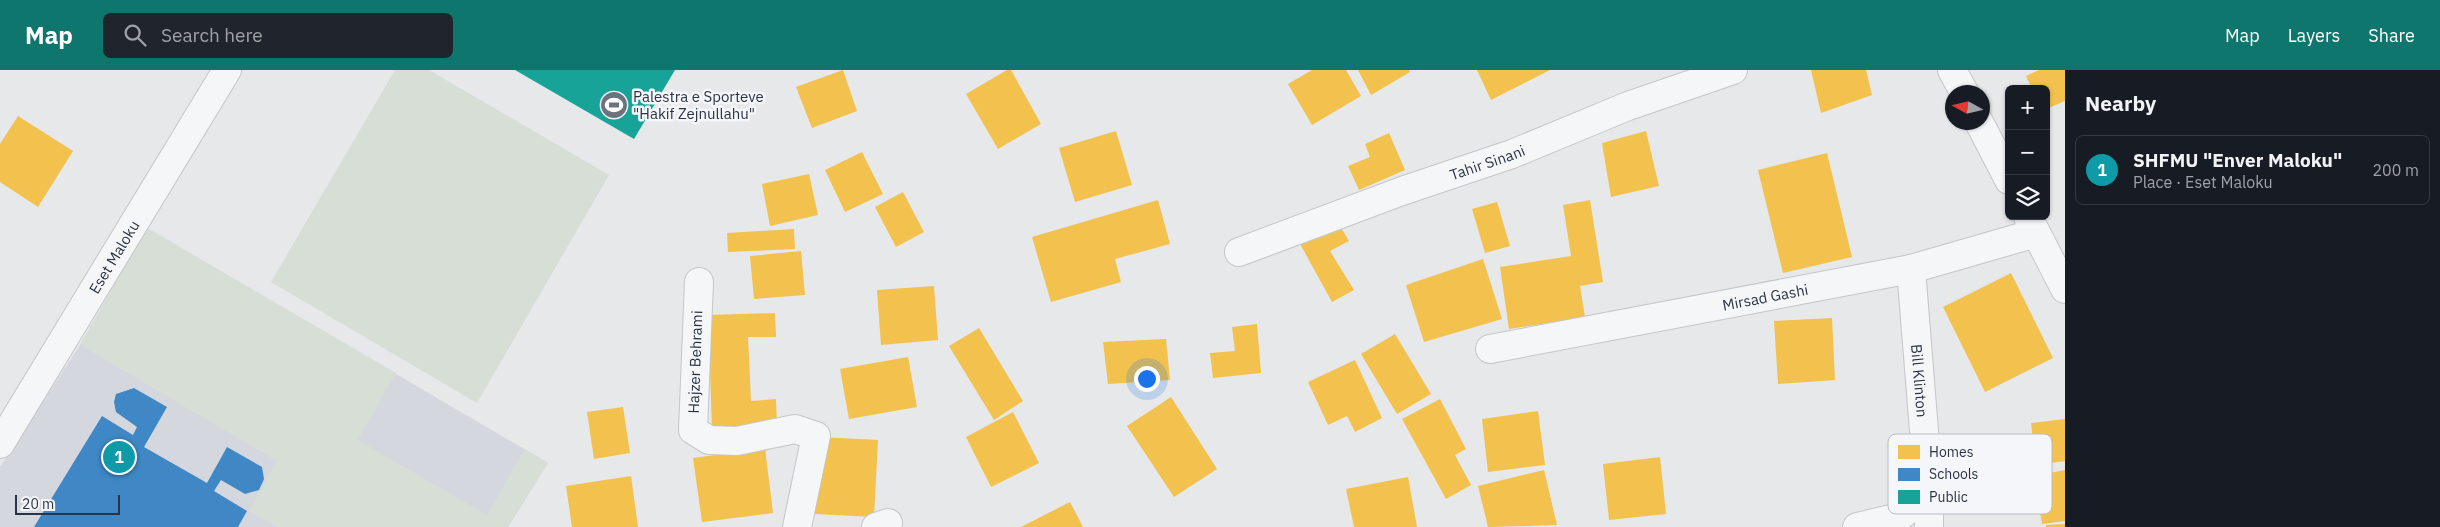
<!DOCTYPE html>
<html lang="en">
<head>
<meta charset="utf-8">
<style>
  body { margin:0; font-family:"IBM Plex Sans",sans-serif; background:#20242c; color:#f1f3f6 }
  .controls { position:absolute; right:15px; top:15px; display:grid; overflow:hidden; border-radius:8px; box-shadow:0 1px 4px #0004 }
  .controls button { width:45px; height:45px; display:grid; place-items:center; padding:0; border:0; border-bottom:1px solid #363941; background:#171b24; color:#f1f3f6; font:25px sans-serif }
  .compass { position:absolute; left:1945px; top:15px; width:45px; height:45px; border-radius:50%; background:#171b24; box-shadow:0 1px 4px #0004; rotate:278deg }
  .scale { position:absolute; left:15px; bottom:12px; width:105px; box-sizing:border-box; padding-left:5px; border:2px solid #2b3445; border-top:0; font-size:14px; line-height:18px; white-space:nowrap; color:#2b3445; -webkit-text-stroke:4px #f4f6f9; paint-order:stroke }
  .you { position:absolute; left:1146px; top:308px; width:18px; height:18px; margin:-12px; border:4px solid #fff; border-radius:50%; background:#1a73e8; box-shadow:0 0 0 8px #1a73e833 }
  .badge { display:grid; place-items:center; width:32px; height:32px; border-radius:50%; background:#0f766e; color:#fff; font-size:16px; font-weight:700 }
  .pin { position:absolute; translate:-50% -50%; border:2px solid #fff; box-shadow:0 1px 5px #0006 }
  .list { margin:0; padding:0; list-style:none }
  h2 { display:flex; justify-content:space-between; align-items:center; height:65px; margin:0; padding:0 20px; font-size:21px }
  h2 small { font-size:16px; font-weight:400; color:#9ea1a6 }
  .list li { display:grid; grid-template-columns:32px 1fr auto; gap:15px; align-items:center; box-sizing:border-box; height:70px; margin:0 10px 10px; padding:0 10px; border:1px solid #363941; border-radius:8px }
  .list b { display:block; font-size:19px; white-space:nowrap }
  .list p { margin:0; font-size:16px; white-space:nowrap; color:#9ea1a6 }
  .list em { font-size:16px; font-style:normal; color:#9ea1a6 }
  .icon { flex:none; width:28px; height:28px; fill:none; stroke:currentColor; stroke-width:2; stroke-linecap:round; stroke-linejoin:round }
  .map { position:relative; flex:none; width:2065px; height:457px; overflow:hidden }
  header { display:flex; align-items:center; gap:30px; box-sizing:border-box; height:70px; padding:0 25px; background:#0f766e; color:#fff }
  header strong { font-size:24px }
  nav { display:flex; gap:28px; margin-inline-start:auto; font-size:18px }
  .search { width:350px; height:45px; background:#20242c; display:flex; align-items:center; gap:12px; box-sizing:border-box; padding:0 18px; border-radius:8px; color:#9ea1a6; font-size:19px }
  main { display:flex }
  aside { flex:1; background:#171b24 }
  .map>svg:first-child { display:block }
  .built { fill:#d4d7dd }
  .green { fill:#d6ded6 }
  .homes { fill:#f2c14e }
  .schools { fill:#3f88c5 }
  .public { fill:#17a398 }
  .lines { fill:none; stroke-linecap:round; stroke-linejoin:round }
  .minor-casing { stroke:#c4c6c8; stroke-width:30 }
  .minor { stroke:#f5f6f7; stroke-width:28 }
  .labels { text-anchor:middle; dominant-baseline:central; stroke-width:5; stroke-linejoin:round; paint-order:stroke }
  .poi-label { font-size:15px; fill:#2b3445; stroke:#f4f6f9; text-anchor:start }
  .street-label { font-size:15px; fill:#2b3445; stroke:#f4f6f9 }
  .key { fill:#f4f6f9; stroke:#b8bcc3; stroke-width:1 }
  .key-label { font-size:14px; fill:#2b3445 }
</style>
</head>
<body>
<header>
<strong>Map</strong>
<div class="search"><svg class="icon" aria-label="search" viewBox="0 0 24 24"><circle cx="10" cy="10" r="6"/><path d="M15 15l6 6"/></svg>Search here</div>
<nav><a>Map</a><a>Layers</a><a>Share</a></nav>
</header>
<main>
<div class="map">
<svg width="2065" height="457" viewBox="0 0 2065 457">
  <rect width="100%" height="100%" fill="#e6e8ea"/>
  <path class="built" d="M147,158L548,393L508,457H0V397L80,275Z"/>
  <g class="green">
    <path d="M395,0H429L609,105L477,333L271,212Z"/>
    <path d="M147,158L396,303L358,370L487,445L525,379L548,393L508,457H276L249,441L277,391L80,275Z"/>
  </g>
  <g class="homes">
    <path d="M843,0L857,41L812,58L796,17Z"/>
    <path d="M1007,0H1011L1041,54L998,79L966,24Z"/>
    <path d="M1312,0H1346L1361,26L1312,55L1288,14Z"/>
    <path d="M1358,0H1409L1410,2L1371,25Z"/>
    <path d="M1477,0H1550L1491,30Z"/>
    <path d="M1811,0H1866L1872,25L1821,43Z"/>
    <path d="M2039,0H2065V31L2046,39V19H2032L2026,6Z"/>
    <path d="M18,46L73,81L38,137L0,112V74Z"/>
    <path d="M1116,61L1132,115L1075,132L1059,78Z"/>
    <path d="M1646,61L1659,116L1611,127L1602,73Z"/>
    <path d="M1389,63L1405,100L1359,120L1348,96L1370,87L1365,74Z"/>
    <path d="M862,82L883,124L845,142L825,100Z"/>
    <path d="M1827,83L1852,187L1783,203L1758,100Z"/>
    <path d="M809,104L818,145L770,156L762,114Z"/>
    <path d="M903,122L924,162L896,177L875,137Z"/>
    <path d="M1158,130L1170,174L1115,189L1121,212L1051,232L1032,167Z"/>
    <path d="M1590,130L1603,212L1580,216L1585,247L1509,259L1500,197L1571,186L1563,135Z"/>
    <path d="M1497,132L1510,176L1485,183L1472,139Z"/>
    <path d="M1337,151L1349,171L1330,181L1354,220L1332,232L1299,172Z"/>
    <path d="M794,159L795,179L728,182L727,163Z"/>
    <path d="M801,181L805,225L754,229L750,186Z"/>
    <path d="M1483,189L1502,249L1424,272L1406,215Z"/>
    <path d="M2011,203L2053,288L1985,322L1943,237Z"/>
    <path d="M934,216L938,270L881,275L877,220Z"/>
    <path d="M775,243L776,267H748L751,331L776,329L777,356L712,358L708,245Z"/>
    <path d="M1832,248L1835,310L1778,314L1774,251Z"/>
    <path d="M1257,254L1261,303L1213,308L1210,283L1235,281L1232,257Z"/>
    <path d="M979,258L1023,331L994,350L949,276Z"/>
    <path d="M1395,264L1431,324L1397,344L1361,284Z"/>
    <path d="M1166,269L1170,310L1108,314L1103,272Z"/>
    <path d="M908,287L917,337L849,349L840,299Z"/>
    <path d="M1355,290L1382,348L1355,362L1347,346L1328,355L1308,312Z"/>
    <path d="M1171,327L1217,399L1174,427L1127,356Z"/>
    <path d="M1440,329L1466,379L1455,385L1471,415L1446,429L1402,349Z"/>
    <path d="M623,337L630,383L594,389L587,342Z"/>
    <path d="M1538,341L1545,395L1488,402L1482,349Z"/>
    <path d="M1013,342L1039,393L991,417L966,367Z"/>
    <path d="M2065,349V391L2036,395L2031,353Z"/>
    <path d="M820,367L878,370L874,447L815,444Z"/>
    <path d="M765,378L773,443L702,452L693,388Z"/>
    <path d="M1660,387L1666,444L1609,450L1603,394Z"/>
    <path d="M1544,400L1557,455L1488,457L1478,416Z"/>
    <path d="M2065,400V451L2042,454L2034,406Z"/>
    <path d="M631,406L638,457H572L566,416Z"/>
    <path d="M1408,407L1417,457H1354L1346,419Z"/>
    <path d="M1070,432L1083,457H1021Z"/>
    <path d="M2065,454V457H2046V455Z"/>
  </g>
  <path class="schools" d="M134,318L167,337L144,377L207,413L227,377L262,397L264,409L259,420L245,424L221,410L214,421L247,441L238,457H34L102,346L133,365L137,357L116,342L114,332L116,324Z"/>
  <path class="public" d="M515,0H675L634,69Z"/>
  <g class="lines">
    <g class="minor-casing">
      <g id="minor">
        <path d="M1952,0L1964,22"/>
        <path d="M1979,52L2009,110"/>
        <path d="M2028,147L2065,219"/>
        <path id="s1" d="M1239,182L1402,121L1512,84L1628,36L1733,0"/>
        <path id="s2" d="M1911,199L1929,423V457"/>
        <path d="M699,212L693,360L709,370L737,371L795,359L816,366L797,457"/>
        <path id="s3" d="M1490,279L1911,199L2036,163"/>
        <path id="s4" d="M0,374L227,0"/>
        <path d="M876,457L888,453"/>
        <path d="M1857,457L1899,447L1929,423"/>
      </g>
    </g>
    <use href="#minor" class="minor"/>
  </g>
  <defs>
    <g id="stadium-disc" transform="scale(1.4375)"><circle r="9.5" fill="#6c737f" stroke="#f4f6f9"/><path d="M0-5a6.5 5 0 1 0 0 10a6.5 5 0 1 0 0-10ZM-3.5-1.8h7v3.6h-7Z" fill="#fff"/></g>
  </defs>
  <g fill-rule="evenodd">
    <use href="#stadium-disc" x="614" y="35"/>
  </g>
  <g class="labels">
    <g class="poi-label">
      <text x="633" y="26">Palestra e Sporteve<tspan x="633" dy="17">"Hakif Zejnullahu"</tspan></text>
    </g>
    <g class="street-label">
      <text stroke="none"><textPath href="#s1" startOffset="264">Tahir Sinani</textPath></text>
      <text stroke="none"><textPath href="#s4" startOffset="219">Eset Maloku</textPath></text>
      <text stroke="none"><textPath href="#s3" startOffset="280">Mirsad Gashi</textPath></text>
      <text transform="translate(695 292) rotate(-88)">Hajzer Behrami</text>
      <text stroke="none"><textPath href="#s2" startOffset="112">Bill Klinton</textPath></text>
    </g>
  </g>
  <rect x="1888" y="364" width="164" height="80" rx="8" class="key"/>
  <rect x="1898" y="375" width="22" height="14" fill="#f2c14e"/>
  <rect x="1898" y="398" width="22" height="13" fill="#3f88c5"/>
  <rect x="1898" y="420" width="22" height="14" fill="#17a398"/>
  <g class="key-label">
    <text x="1929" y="387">Homes</text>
    <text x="1929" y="409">Schools</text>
    <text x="1929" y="432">Public</text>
  </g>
</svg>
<div class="controls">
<button>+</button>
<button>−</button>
<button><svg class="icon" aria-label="layers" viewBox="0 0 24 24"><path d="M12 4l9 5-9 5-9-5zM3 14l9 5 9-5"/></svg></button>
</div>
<svg class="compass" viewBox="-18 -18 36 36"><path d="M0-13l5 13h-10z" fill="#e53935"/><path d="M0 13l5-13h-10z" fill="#9ea1a6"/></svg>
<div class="scale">20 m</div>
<div class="you"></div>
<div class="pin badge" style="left:119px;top:387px;background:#0f9aa8">1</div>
</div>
<aside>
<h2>Nearby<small></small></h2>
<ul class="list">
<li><span class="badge" style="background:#0f9aa8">1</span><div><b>SHFMU &quot;Enver Maloku&quot;</b><p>Place · Eset Maloku</p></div><em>200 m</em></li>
</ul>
</aside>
</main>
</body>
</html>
